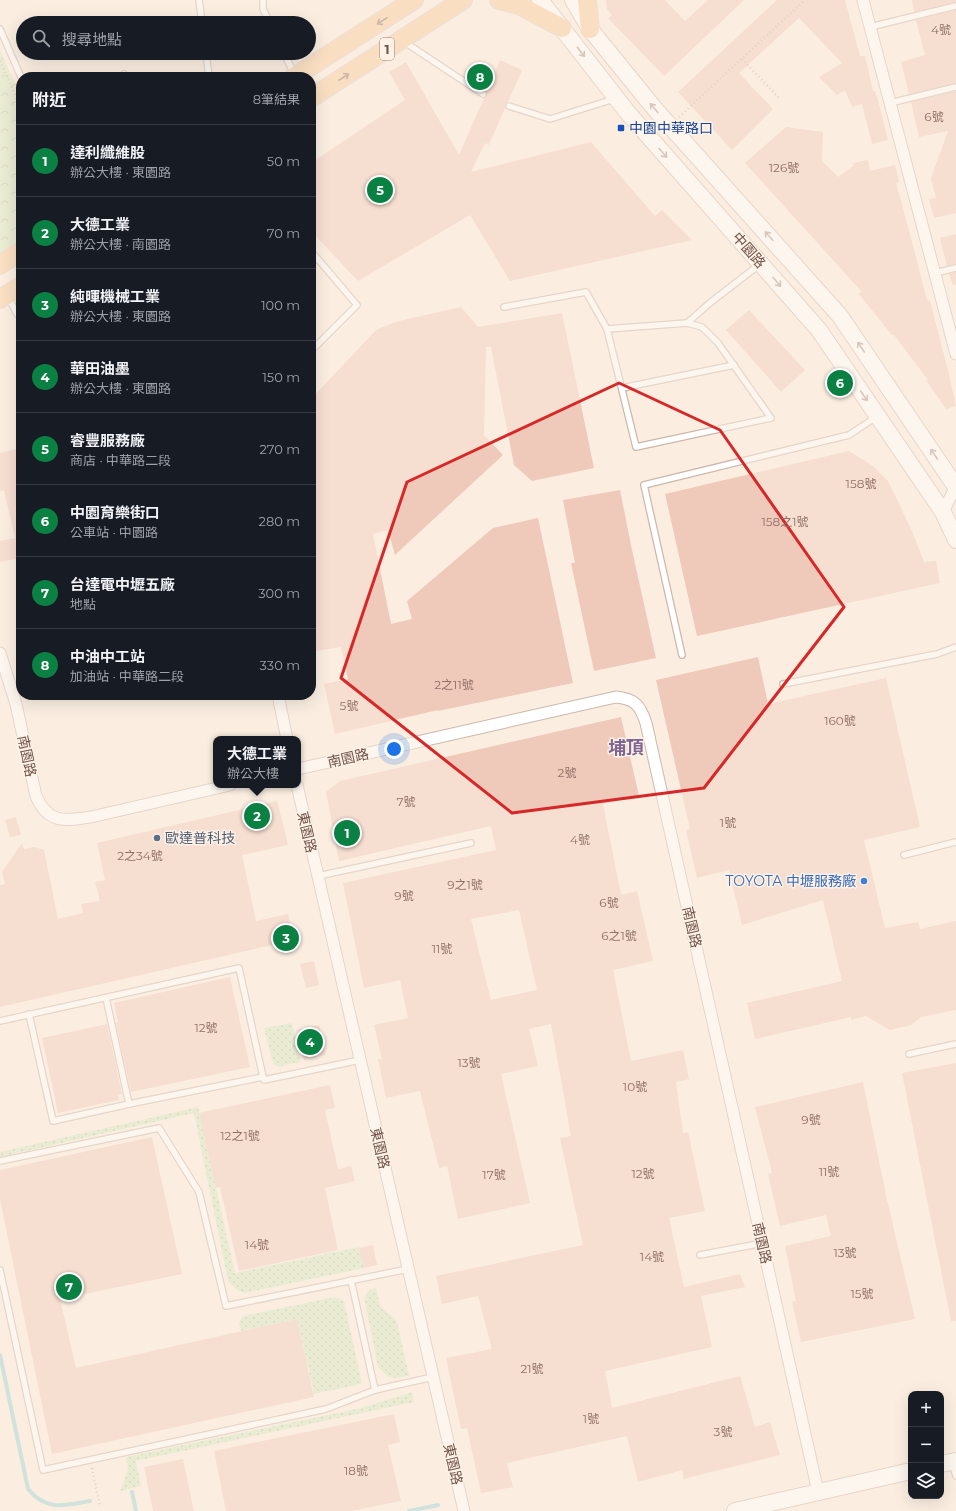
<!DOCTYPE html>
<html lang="zh-TW">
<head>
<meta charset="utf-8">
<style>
  body { margin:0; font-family:Montserrat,"Noto Sans TC",sans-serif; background:#20242c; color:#f1f3f6 }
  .controls { position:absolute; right:12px; bottom:12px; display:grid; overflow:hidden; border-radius:8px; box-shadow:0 4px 16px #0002 }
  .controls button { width:36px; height:36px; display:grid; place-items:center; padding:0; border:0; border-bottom:1px solid #363941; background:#171b24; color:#f1f3f6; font:20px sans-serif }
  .you { position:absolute; left:394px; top:749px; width:14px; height:14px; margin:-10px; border:3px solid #fff; border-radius:50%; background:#1a73e8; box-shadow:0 0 0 6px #1a73e833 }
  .badge { display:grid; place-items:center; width:26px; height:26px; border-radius:50%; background:#0b8043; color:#fff; font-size:13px; font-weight:700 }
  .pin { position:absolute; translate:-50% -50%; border:2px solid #fff; box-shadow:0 1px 4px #0006 }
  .popup { position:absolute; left:213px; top:736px; width:88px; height:52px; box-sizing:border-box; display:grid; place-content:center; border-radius:8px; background:#171b24; filter:drop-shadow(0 1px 3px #0005); font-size:13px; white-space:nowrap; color:#9ea1a6 }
  .popup b { font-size:15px; color:#f1f3f6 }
  .popup::after { content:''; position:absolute; left:50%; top:100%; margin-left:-8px; border:8px solid transparent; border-top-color:#171b24 }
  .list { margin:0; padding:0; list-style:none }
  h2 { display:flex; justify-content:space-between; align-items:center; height:52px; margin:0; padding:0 16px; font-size:17px }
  h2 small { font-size:13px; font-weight:400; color:#9ea1a6 }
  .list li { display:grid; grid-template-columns:26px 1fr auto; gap:12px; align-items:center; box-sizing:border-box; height:72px; padding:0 16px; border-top:1px solid #363941 }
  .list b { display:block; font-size:15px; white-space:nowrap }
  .list p { margin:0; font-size:13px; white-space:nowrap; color:#9ea1a6 }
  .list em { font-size:13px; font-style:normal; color:#9ea1a6 }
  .icon { flex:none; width:22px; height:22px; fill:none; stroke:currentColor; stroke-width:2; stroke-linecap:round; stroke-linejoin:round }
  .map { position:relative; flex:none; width:956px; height:1511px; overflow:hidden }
  .search { position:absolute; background:#171b24; box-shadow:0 4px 16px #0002; left:16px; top:16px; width:300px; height:44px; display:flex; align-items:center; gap:10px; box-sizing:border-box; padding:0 14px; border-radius:22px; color:#9ea1a6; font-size:15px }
  .panel { position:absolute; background:#171b24; box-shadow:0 4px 16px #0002; left:16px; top:72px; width:300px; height:628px; border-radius:16px }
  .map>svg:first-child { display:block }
  .grass { fill:url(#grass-dots) }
  .forest { fill:url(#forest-crowns) }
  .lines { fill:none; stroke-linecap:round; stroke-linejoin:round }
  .stream { stroke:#9ed2d4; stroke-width:4 }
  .building { fill:#efc9ba; fill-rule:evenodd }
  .lane-casing { stroke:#cdb7ac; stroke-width:8 }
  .street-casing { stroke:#cdb7ac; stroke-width:13 }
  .secondary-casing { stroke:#d0b6a9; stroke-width:18 }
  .primary-casing { stroke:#d7cfcc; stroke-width:20 }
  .path { stroke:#d3ac9e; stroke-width:2.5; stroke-dasharray:1 3; stroke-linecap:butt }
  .lane { stroke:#fff; stroke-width:5.5 }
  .street { stroke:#fff; stroke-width:11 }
  .secondary { stroke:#fff; stroke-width:16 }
  .primary { stroke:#f7ca9c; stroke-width:18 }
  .oneway { stroke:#997763 }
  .oneway2 { stroke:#aa9892 }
  .marked { fill:none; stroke:#d62828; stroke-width:3; stroke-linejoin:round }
  .transit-dot { fill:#1a4fb4; stroke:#fef2e7; stroke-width:1.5 }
  .service-dot { fill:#5c6f8a; stroke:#fef2e7; stroke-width:1.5 }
  .shop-dot { fill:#3f7fe0; stroke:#fef2e7; stroke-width:1.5 }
  .labels { text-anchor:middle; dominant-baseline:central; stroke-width:3; stroke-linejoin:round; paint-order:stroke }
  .number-label { font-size:12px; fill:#907066 }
  .shield { fill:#fef2e7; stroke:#9b8379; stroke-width:1 }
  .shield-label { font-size:13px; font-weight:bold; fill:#71534a }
  .transit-label { font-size:14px; fill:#164399; stroke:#fef2e7; text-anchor:start }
  .street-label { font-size:14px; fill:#71534a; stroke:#fef2e7 }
  .service-label { font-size:14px; fill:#4e5e75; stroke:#fef2e7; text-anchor:start }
  .shop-label { font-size:14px; fill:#366cbe; stroke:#fef2e7; text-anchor:end }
  .district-label { font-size:18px; font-weight:bold; fill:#7f6594; stroke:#fef2e7 }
</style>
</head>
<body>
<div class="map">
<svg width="956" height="1511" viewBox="0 0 956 1511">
  <defs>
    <pattern id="grass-dots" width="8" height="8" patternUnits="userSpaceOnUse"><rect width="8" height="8" fill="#d5e7c1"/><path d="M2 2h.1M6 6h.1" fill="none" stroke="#b1be9f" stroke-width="1.8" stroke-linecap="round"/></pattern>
    <pattern id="forest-crowns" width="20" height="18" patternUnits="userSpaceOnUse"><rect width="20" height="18" fill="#d5e7c1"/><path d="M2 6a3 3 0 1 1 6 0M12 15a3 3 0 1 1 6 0" fill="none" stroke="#b1be9f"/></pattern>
  </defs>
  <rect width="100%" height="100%" fill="#fbeee1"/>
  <g class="grass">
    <path d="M292,1023L301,1062L278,1067L273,1064L264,1028Z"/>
    <path d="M198,1107L235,1273L359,1247L364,1268L245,1293L238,1291L228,1281L194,1113L0,1157V1152Z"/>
    <path d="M376,1287L380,1306L397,1321L409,1376C393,1379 389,1380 378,1367L364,1298L368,1291Z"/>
    <path d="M334,1297L344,1301L362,1383L357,1385L314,1394L297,1319L241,1331L239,1323L243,1316Z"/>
    <path d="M412,1392L414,1402L136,1461L141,1486L120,1491L128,1470L126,1457L361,1408Z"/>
  </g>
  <path class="forest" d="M0,50L21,96V243L0,256Z"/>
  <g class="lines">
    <g class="stream">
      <path d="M0,1355L28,1489C46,1511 64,1506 90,1501"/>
      <path d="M132,1492L136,1511"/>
      <path d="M409,1511L438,1505"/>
    </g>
  </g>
  <g class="building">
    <path d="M606,0H665L685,21L708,0H744L664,76L608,18L612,15L607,9Z"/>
    <path d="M777,0H845L860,56H865L873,91H875L878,100L888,140L872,144L862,104L852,107L845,90L837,95L819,77L842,63L799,18L739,73L773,109L732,150L678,92Z"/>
    <path d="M912,0H956V2L914,12Z"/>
    <path d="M956,10V83L909,94L901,62L925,55L916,20Z"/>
    <path d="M500,60L522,70L508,102L505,104V108L489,145L485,143L471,172L591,142L655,216L662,210L692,240L510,281L470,215L358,281L311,231V163L405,100L389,72L406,62L459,155L484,98L487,96L486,92Z"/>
    <path d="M956,91V213L934,218L929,199L936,198L931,179L932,175L948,131L919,137L911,102Z"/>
    <path d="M786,127L823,132L822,161L838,177L853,166V163L868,160L870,171L895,165L899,182L896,183L906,219L927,300L930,301L949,374L956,406L946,409L926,380H928L894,335H892L858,293L862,292L745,163Z"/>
    <path d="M956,234V264L947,266L940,238Z"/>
    <path d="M956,272V285H953L949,274Z"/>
    <path d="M461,307L478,327L562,313L594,468L532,481L514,465L491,347H486L484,435L503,455L395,555L388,530L373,534L391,624L412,619L407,601L493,528L538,518L573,683L438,711V710L335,734L324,684L348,679L341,647L316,651L311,630V399L376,330L395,322Z"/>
    <path d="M749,310L805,370L781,392L726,330Z"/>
    <path d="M21,448V558L0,562V541L15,538L4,490L0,491V453Z"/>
    <path d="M849,451L873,466L888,481L912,531L924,562L936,561L940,583L697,636L665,494Z"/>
    <path d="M620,490L632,550L656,658L594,671L571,563H575L563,500Z"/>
    <path d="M758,657L768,704L886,678L920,827L864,840L885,928L918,922L920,929L956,921V1010L921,1017L911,1025L890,1030L866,1016L851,1020V1017L755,1039L747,1003L842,981L823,900L742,925L729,870L697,878L686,830L690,829L656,680Z"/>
    <path d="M621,717L639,796L603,804L621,895L637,891L653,961L613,970L631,1061L683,1050L689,1079L676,1082L683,1133L688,1132L705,1211L669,1218L684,1287L740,1274L745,1287L701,1296L712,1347L605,1371L612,1408L740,1376L755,1427L770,1422L780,1455L683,1479V1470L638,1482L627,1436L507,1463L513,1487L481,1493L467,1428L461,1429L446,1358L492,1349L478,1296L442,1304L436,1276L583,1245L560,1138L571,1136L551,1024L529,1029L538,1066L501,1074L530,1203L458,1219L447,1166L439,1168L420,1091L386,1098L378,1059H382L374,1025L408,1018L400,980L364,988L343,883L496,850L491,826L339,861L326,792L340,781ZM519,910L537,990L491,1000L471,919Z"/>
    <path d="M277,801L288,845L242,855L256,921L288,914L294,940L0,1007V885L5,884L2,872L22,843L24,849L34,847L44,850L58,919L83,913L81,904L100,901L95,882L105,880L97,843Z"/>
    <path d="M16,817L21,835L10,837L5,820Z"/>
    <path d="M314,961L319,985L306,988L300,964Z"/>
    <path d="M230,977L250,1067L131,1092L116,1023L118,1022L114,1003Z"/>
    <path d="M107,1024L122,1094L118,1095L119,1100L58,1113L42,1038Z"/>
    <path d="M319,1025L326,1055L304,1060L297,1030Z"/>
    <path d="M956,1063V1321H951L902,1073Z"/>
    <path d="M863,1082L887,1200L915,1319L801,1342L792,1302L796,1301L785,1246L831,1236L826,1215L780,1226L768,1174L772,1173L755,1107Z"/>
    <path d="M330,1085L335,1108L325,1110L338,1169L351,1166L355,1181L325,1188L338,1250L239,1271L220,1187L216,1188L199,1113Z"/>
    <path d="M152,1137L182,1274L60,1299L76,1368L297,1319L314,1397L52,1454L0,1199V1170Z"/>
    <path d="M373,1245L377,1265L364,1268L359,1248Z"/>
    <path d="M394,1414L400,1442L388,1445L401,1501L351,1511H226L214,1451Z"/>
    <path d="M183,1459L194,1511H153L144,1467Z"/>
  </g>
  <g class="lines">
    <g class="lane-casing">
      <g id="lane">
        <path d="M199,0L202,23"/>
        <path d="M263,0V9L270,23"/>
        <path d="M870,27L956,6"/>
        <path d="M0,29L21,77"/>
        <path d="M403,41L483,94"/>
        <path d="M206,53L209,77"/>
        <path d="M284,53L294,74"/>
        <path d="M124,74L126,77"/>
        <path d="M890,103L956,87"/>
        <path d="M509,106L550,119L614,99"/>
        <path d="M311,251L357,305L311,351"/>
        <path d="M935,273L956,268"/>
        <path d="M8,297L17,314"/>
        <path d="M504,307L586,292L607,329L636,447L771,418L718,343L702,327L687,323L607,329"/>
        <path d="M687,323L711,302L759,265"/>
        <path d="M622,388L734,365"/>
        <path d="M682,655L644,485L849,435L876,417"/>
        <path d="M783,684L937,654L956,647"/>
        <path d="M904,855L956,842"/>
        <path d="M318,876L471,843"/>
        <path d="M106,998L129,1104"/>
        <path d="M29,1014L53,1121L129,1104L263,1077L264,1080L360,1060"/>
        <path d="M0,1021L239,968L263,1077"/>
        <path d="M909,1054L956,1044"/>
        <path d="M0,1161L159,1128L199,1192L226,1306L408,1269"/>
        <path d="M700,1255L763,1243"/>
        <path d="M0,1270L43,1470L326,1409L375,1390L433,1377"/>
        <path d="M351,1280L375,1390"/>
        <path d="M952,1463L956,1476"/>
      </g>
    </g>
    <g class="street-casing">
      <g id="street">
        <path d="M863,0L956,354"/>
        <path d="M943,512L956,486"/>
        <path d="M0,653L16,704L36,796C48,824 65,821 91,817L230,785"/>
        <path d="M278,695L287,739"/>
        <path d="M298,769L616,697C635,699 640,705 646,723L818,1492"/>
        <path d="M297,785L464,1511"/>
      </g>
    </g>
    <g class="secondary-casing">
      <g id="secondary">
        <path d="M540,0L628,113L819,330L943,512L956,540"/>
        <path d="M573,0L590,29L654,108L840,316L956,487"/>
        <path d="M941,1464L956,1461"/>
        <path d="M735,1511L911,1471"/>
      </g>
    </g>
    <g class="primary-casing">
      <g id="primary">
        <path d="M499,0L519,5L562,28"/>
        <path d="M587,0L590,29"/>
        <path d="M294,77L414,0"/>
        <path d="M311,98L463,0"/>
        <path d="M0,265L21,251"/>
        <path d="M0,299L21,286"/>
      </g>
    </g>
    <g class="path">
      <path d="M742,59L780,99"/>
      <path d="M0,61L21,108"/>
      <path d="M679,117L805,0"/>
      <path d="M92,1468L100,1507"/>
    </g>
    <use href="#lane" class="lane"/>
    <use href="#street" class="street"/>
    <use href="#secondary" class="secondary"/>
    <use href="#primary" class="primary"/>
  </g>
  <defs><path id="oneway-shaft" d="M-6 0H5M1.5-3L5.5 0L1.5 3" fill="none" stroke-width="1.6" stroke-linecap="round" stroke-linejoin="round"/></defs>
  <g class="oneway">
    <use href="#oneway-shaft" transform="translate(382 21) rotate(147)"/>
    <use href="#oneway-shaft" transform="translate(344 77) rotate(-33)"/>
  </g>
  <g class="oneway2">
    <use href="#oneway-shaft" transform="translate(581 52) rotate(52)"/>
    <use href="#oneway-shaft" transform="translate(654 108) rotate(-130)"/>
    <use href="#oneway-shaft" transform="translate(663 153) rotate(49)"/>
    <use href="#oneway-shaft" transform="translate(769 236) rotate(-132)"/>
    <use href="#oneway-shaft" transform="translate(777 282) rotate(49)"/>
    <use href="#oneway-shaft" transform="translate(861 347) rotate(-124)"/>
    <use href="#oneway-shaft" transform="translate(864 396) rotate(56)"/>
    <use href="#oneway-shaft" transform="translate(934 454) rotate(-124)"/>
  </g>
  <path d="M0 0H956V1511H0ZM619,383L720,430L844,607L704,788L512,813L341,678L407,482Z" fill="#fbeee1" fill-opacity=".55" fill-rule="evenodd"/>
  <path class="marked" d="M619,383L720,430L844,607L704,788L512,813L341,678L407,482Z"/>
  <rect class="transit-dot" x="617" y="124" width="8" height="8" rx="2"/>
  <circle class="service-dot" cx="157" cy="838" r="4"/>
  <circle class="shop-dot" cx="864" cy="881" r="4"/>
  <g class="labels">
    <g class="number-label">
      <text x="941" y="29">4號</text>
      <text x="934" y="116">6號</text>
      <text x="784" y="167">126號</text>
      <text x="861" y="483">158號</text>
      <text x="785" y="521">158之1號</text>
      <text x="454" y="684">2之11號</text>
      <text x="349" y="705">5號</text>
      <text x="840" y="720">160號</text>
      <text x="567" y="772">2號</text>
      <text x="406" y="801">7號</text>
      <text x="728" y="822">1號</text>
      <text x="580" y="839">4號</text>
      <text x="140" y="855">2之34號</text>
      <text x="465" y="884">9之1號</text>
      <text x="404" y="895">9號</text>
      <text x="609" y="902">6號</text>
      <text x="619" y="935">6之1號</text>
      <text x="442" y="948">11號</text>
      <text x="206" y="1027">12號</text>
      <text x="469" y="1062">13號</text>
      <text x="635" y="1086">10號</text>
      <text x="811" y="1119">9號</text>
      <text x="240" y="1135">12之1號</text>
      <text x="829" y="1171">11號</text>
      <text x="643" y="1173">12號</text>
      <text x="494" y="1174">17號</text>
      <text x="257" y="1244">14號</text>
      <text x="845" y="1252">13號</text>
      <text x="652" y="1256">14號</text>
      <text x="862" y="1293">15號</text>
      <text x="532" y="1368">21號</text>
      <text x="591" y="1418">1號</text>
      <text x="723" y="1431">3號</text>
      <text x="356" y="1470">18號</text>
    </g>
    <rect class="shield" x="380" y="38" width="14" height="22" rx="3"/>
    <g class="shield-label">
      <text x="387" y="49">1</text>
    </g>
    <g class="transit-label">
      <text x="629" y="128">中園中華路口</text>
    </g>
    <g class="street-label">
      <text transform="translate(749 250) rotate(49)">中園路</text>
      <text transform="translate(27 756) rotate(78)">南園路</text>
      <text transform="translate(348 758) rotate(-13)">南園路</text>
      <text transform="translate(307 832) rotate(77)">東園路</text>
      <text transform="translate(692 927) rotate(77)">南園路</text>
      <text transform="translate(380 1148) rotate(77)">東園路</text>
      <text transform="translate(762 1243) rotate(77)">南園路</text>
      <text transform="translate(453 1464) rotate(77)">東園路</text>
    </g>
    <g class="service-label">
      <text x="165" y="838">歐達普科技</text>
    </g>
    <g class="shop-label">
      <text x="856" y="881">TOYOTA 中壢服務廠</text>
    </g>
    <g class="district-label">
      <text x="626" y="748">埔頂</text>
    </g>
  </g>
</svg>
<div class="controls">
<button>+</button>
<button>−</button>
<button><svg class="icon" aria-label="layers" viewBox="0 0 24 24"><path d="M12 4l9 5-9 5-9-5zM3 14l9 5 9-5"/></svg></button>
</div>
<div class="you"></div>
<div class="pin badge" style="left:347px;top:833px">1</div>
<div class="pin badge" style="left:257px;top:816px">2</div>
<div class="popup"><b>大德工業</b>辦公大樓</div>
<div class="pin badge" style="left:286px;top:938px">3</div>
<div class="pin badge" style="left:310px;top:1042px">4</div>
<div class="pin badge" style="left:380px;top:190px">5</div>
<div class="pin badge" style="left:840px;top:383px">6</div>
<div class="pin badge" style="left:69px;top:1287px">7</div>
<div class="pin badge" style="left:480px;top:77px">8</div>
<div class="search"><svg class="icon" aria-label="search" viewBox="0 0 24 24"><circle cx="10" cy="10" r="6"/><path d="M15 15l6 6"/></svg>搜尋地點</div>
<section class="panel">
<h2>附近<small>8筆結果</small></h2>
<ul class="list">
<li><span class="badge">1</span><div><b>達利纖維股</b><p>辦公大樓 · 東園路</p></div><em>50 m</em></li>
<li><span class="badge">2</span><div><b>大德工業</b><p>辦公大樓 · 南園路</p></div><em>70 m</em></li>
<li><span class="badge">3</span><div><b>純暉機械工業</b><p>辦公大樓 · 東園路</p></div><em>100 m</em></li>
<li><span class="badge">4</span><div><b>華田油墨</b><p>辦公大樓 · 東園路</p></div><em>150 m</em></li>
<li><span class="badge">5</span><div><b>睿豐服務廠</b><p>商店 · 中華路二段</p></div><em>270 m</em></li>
<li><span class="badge">6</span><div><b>中園育樂街口</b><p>公車站 · 中園路</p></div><em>280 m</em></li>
<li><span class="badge">7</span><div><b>台達電中壢五廠</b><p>地點</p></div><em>300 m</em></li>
<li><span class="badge">8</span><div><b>中油中工站</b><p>加油站 · 中華路二段</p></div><em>330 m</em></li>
</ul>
</section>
</div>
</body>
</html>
